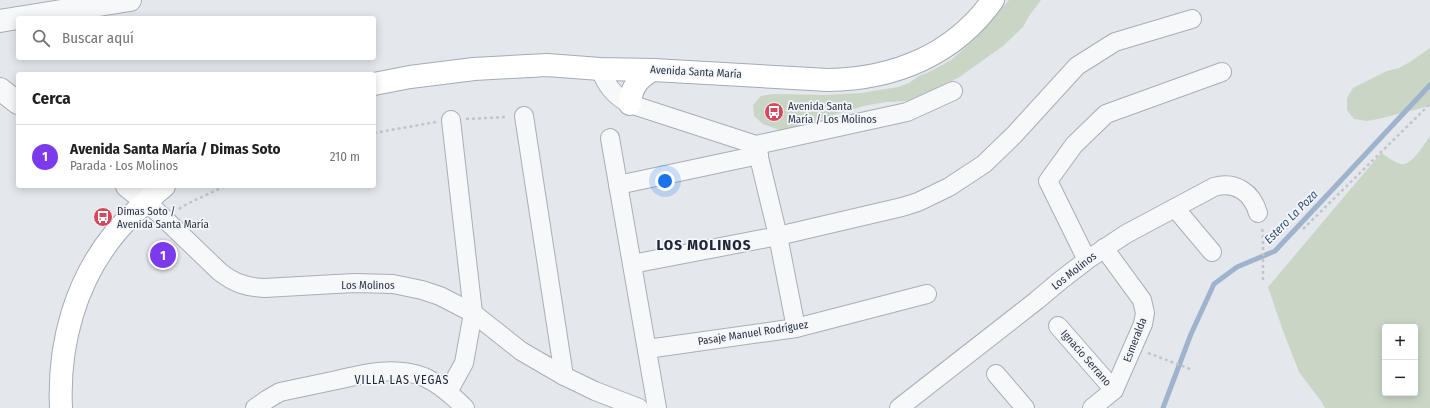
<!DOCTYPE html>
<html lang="es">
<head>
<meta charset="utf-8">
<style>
  body { margin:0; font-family:"Fira Sans Condensed",sans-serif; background:#f6f6f6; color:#202124 }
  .controls { position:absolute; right:12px; bottom:12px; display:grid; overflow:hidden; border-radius:4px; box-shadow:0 2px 10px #0003 }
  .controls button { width:36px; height:36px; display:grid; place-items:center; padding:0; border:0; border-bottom:1px solid #e0e0e0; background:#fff; color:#202124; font:20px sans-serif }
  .you { position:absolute; left:665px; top:181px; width:14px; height:14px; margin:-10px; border:3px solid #fff; border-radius:50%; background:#1a73e8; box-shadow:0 0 0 6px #1a73e833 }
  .badge { display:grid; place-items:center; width:26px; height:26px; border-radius:50%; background:#7c3aed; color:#fff; font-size:13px; font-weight:700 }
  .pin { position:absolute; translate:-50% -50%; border:2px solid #fff; box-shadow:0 1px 4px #0006 }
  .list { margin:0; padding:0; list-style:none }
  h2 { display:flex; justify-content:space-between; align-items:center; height:52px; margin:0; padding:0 16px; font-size:17px }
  h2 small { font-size:13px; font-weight:400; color:#757577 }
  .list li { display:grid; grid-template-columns:26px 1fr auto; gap:12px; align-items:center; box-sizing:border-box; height:64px; padding:0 16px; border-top:1px solid #e0e0e0 }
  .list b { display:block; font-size:15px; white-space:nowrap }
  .list p { margin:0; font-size:13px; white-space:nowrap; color:#757577 }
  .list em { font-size:13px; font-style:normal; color:#757577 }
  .icon { flex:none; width:22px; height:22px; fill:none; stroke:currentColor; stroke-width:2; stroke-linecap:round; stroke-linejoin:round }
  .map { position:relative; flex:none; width:1430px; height:408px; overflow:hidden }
  .search { position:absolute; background:#fff; box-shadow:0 2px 10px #0003; left:16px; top:16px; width:360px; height:44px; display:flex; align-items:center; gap:10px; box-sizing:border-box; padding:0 14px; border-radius:4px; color:#757577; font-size:15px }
  .panel { position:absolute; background:#fff; box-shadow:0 2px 10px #0003; left:16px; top:72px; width:360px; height:116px; border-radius:4px }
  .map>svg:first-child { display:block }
  .green { fill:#c9d6c5; fill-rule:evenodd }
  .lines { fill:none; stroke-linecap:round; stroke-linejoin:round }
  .stream { stroke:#9fb4cc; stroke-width:5 }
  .minor-casing { stroke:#a9aeb7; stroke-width:20 }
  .tertiary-casing { stroke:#a9aeb7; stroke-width:24 }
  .primary-casing { stroke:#a3abb8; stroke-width:24 }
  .path { stroke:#c2c5cb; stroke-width:2.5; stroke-dasharray:3 3; stroke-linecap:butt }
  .minor { stroke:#f7f8fa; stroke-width:18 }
  .tertiary { stroke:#f7f8fa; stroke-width:22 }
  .primary { stroke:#fff; stroke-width:22 }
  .labels { text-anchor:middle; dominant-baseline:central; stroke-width:3.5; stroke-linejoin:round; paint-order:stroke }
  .street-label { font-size:11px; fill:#2b3445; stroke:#f4f6f9 }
  .poi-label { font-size:11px; fill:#2b3445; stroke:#f4f6f9; text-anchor:start }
  .water-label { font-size:12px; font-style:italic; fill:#34527a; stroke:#f4f6f9 }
  .neighbourhood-label { font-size:12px; letter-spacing:1px; fill:#1d2536; stroke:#f4f6f9 }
  .district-label { font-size:15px; font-weight:bold; letter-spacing:1px; fill:#1d2536; stroke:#f4f6f9 }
</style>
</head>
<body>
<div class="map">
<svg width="1430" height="408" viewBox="0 0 1430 408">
  <rect width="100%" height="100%" fill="#e4e7ec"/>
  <g class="green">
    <path d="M1009,0H1041L1029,16L1023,27L1003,46L958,78L944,84L933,92L909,101L886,102L863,106L851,110L839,113L785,132L763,124L754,116L753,105L761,96L774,94L824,95L861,93L898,87L909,83L919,76L931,71L951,60L978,36Z"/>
    <path d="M1430,48V106L1378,119L1367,121L1354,119L1347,110V98L1353,88L1387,71L1399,68L1410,62Z"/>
    <path d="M1430,136V408H1325L1321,401L1299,372L1283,331L1268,287L1381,153C1387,156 1394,163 1401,164C1412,166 1424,144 1430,136ZM1385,327H1415V393H1385Z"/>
  </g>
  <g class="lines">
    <path class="stream" d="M1163,408L1191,334L1214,284L1237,267L1275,251L1430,85"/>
    <g class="minor-casing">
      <g id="minor">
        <path d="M600,69C606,85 614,96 630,104L756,145L907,112L953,91"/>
        <path d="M524,116L564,376"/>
        <path d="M610,138L657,408"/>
        <path d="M756,145L778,236L796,328"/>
        <path d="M618,185L759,155"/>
        <path d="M146,201L220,272C234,283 246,287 264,288L354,283L393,284L422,290L440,296L473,313L521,351L564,376L595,391L639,408"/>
        <path d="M1175,208L1212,252"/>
        <path d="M1087,260L1048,181L1074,145L1106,114L1222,72"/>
        <path d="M632,264L778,236L902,207L918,202L949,187L984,164L1014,135L1077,66L1115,42L1192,19"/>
        <path d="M1058,326L1114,390"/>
        <path d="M647,349L796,328L927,294"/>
        <path d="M996,374L1025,408"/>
        <path d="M448,392L464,363L473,313L451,120"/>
        <path d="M255,408L268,399L280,392C299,388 318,384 337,380C366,373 395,366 424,377C440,384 453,396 465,408"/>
        <path d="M899,408L1036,301L1061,280L1087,260L1126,234L1214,187C1235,181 1252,192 1258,213"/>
        <path d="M1092,408L1114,390L1143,324L1145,313L1142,300L1104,248"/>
      </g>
    </g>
    <g class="tertiary-casing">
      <g id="tertiary">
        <path d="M18,18L130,0"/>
        <path d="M0,21L18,18"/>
        <path d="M0,89L18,103"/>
        <path d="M127,186L146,201"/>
      </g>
    </g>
    <g class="primary-casing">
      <g id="primary">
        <path d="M374,84L410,77L474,69L547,65L600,69L653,70L828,80C894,79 954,55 993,0"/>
        <path d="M630,104C631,87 639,77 653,70"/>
        <path d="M61,408C58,345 75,281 116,232C130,215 147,201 164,186"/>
      </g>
    </g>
    <g class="path">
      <path d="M466,119L507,117"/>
      <path d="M374,133L436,122"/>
      <path d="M179,209L183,206L225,186"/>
      <path d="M1262,229L1263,233V281"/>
      <path d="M1303,229L1430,104"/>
      <path d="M1148,353L1193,370"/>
    </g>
    <use href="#minor" class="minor"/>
    <use href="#tertiary" class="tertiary"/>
    <use href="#primary" class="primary"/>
  </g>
  <defs>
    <g id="bus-disc" transform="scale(1)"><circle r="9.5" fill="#d1495b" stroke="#f4f6f9"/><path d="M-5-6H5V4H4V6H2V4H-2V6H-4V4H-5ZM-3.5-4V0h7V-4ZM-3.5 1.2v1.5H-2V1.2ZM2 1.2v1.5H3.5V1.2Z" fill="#fff"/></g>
  </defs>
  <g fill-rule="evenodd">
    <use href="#bus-disc" x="774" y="112"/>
    <use href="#bus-disc" x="103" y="217"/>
  </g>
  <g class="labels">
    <g class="street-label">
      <text transform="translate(696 72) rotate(3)">Avenida Santa María</text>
      <text transform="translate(1074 271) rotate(-38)">Los Molinos</text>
      <text x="368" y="285">Los Molinos</text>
      <text transform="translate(753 333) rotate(-9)">Pasaje Manuel Rodríguez</text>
      <text transform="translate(1135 340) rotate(-69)">Esmeralda</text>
      <text transform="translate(1086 358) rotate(49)">Ignacio Serrano</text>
    </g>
    <g class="poi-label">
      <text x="788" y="106">Avenida Santa<tspan x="788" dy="13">María / Los Molinos</tspan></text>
      <text x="117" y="211">Dimas Soto /<tspan x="117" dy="13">Avenida Santa María</tspan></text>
    </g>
    <g class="water-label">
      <text transform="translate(1291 217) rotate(-45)">Estero La Poza</text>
    </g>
    <g class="neighbourhood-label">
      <text x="402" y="380">VILLA LAS VEGAS</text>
    </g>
    <g class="district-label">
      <text x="704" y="245">LOS MOLINOS</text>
    </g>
  </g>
</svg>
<div class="controls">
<button>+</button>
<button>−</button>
</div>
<div class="you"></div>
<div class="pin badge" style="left:163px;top:255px">1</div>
<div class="search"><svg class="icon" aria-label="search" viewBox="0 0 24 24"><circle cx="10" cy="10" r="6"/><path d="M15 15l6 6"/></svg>Buscar aquí</div>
<section class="panel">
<h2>Cerca<small></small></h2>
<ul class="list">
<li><span class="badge">1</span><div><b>Avenida Santa María / Dimas Soto</b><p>Parada · Los Molinos</p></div><em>210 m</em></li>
</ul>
</section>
</div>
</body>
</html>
